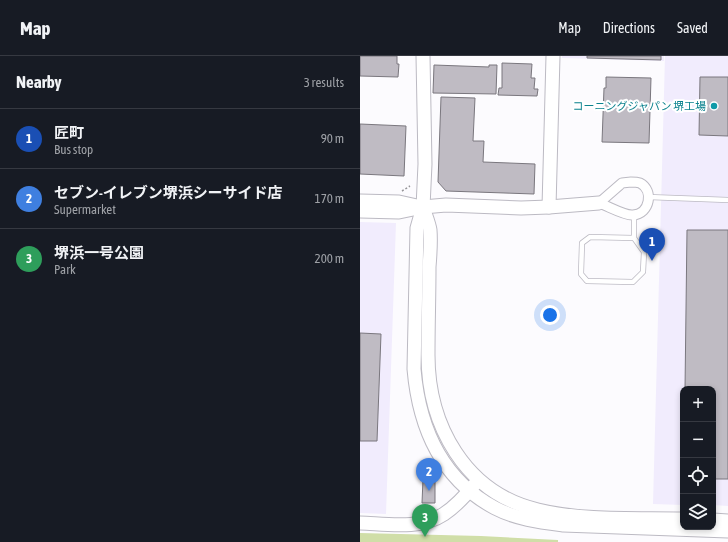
<!DOCTYPE html>
<html lang="en">
<head>
<meta charset="utf-8">
<style>
  body { margin:0; font-family:"Asap Condensed","Noto Sans JP",sans-serif; background:#242831; color:#f1f3f6 }
  .controls { position:absolute; right:12px; bottom:12px; display:grid; overflow:hidden; border-radius:8px; box-shadow:0 2px 6px #0003 }
  .controls button { width:36px; height:36px; display:grid; place-items:center; padding:0; border:0; border-bottom:1px solid #363941; background:#171b24; color:#f1f3f6; font:20px sans-serif }
  .you { position:absolute; left:190px; top:259px; width:14px; height:14px; margin:-10px; border:3px solid #fff; border-radius:50%; background:#1a73e8; box-shadow:0 0 0 6px #1a73e833 }
  .badge { display:grid; place-items:center; width:26px; height:26px; border-radius:50%; background:#b45309; color:#fff; font-size:13px; font-weight:700 }
  .pin { position:absolute; translate:-50% -33px; filter:drop-shadow(0 1px 2px #0008) }
  .pin::after { content:''; position:absolute; top:21px; width:14px; height:12px; background:inherit; clip-path:polygon(0 0,100% 0,50% 100%) }
  .list { margin:0; padding:0; list-style:none }
  h2 { display:flex; justify-content:space-between; align-items:center; height:52px; margin:0; padding:0 16px; font-size:17px }
  h2 small { font-size:13px; font-weight:400; color:#9ea1a6 }
  .list li { display:grid; grid-template-columns:26px 1fr auto; gap:12px; align-items:center; box-sizing:border-box; height:60px; padding:0 16px; border-top:1px solid #363941 }
  .list b { display:block; font-size:15px; white-space:nowrap }
  .list p { margin:0; font-size:13px; white-space:nowrap; color:#9ea1a6 }
  .list em { font-size:13px; font-style:normal; color:#9ea1a6 }
  .icon { flex:none; width:22px; height:22px; fill:none; stroke:currentColor; stroke-width:2; stroke-linecap:round; stroke-linejoin:round }
  .map { position:relative; flex:none; width:368px; height:486px; overflow:hidden }
  header { display:flex; align-items:center; gap:24px; box-sizing:border-box; height:56px; padding:0 20px; background:#171b24; border-bottom:1px solid #363941 }
  header strong { font-size:19px }
  nav { display:flex; gap:22px; margin-inline-start:auto; font-size:14px }
  main { display:flex }
  aside { flex:1; background:#171b24 }
  .map>svg:first-child { display:block }
  .built { fill:#f1ecfd }
  .green { fill:#d0dea8 }
  .building { fill:#bfbbc3; stroke:#7a777e }
  .lines { fill:none; stroke-linecap:round; stroke-linejoin:round }
  .lane-casing { stroke:#bcbac3; stroke-width:6 }
  .street-casing { stroke:#bcbac3; stroke-width:11 }
  .secondary-casing { stroke:#bcbac3; stroke-width:15 }
  .path { stroke:#969599; stroke-width:1.5; stroke-dasharray:2 2; stroke-linecap:butt }
  .lane { stroke:#fff; stroke-width:4.5 }
  .street { stroke:#fff; stroke-width:9 }
  .secondary { stroke:#fff; stroke-width:13 }
  .culture-dot { fill:#0f9aa8; stroke:#fff; stroke-width:1.5 }
  .labels { text-anchor:middle; dominant-baseline:central; stroke-width:4; stroke-linejoin:round; paint-order:stroke }
  .culture-label { font-size:11px; fill:#0d838f; stroke:#fff; text-anchor:end }
</style>
</head>
<body>
<header>
<strong>Map</strong>
<nav><a>Map</a><a>Directions</a><a>Saved</a></nav>
</header>
<main>
<aside>
<h2>Nearby<small>3 results</small></h2>
<ul class="list">
<li><span class="badge" style="background:#1a4fb4">1</span><div><b>匠町</b><p>Bus stop</p></div><em>90 m</em></li>
<li><span class="badge" style="background:#3f7fe0">2</span><div><b>セブン-イレブン堺浜シーサイド店</b><p>Supermarket</p></div><em>170 m</em></li>
<li><span class="badge" style="background:#2e9e5b">3</span><div><b>堺浜一号公園</b><p>Park</p></div><em>200 m</em></li>
</ul>
</aside>
<div class="map">
<svg width="368" height="486" viewBox="0 0 368 486">
  <rect width="100%" height="100%" fill="#fcfbfe"/>
  <g class="built">
    <path d="M202,0H304V5L202,2Z"/>
    <path d="M305,0H368V450L353,449V333H323V449L293,448Z"/>
    <path d="M0,166L36,167L26,458L0,457Z"/>
  </g>
  <path class="green" d="M0,477L121,480L198,484V486H0Z"/>
  <g class="building">
    <path d="M0,0H37V8H39L38,21L0,20Z"/>
    <path d="M227,0H301V4L227,2Z"/>
    <path d="M142,7L172,8L171,22H175L174,33H178L177,40L138,39L139,32H142Z"/>
    <path d="M74,9L129,11V9H137L136,38L73,37Z"/>
    <path d="M246,21L291,22L289,87L242,86L244,32H246Z"/>
    <path d="M340,21H368V80L339,79Z"/>
    <path d="M81,41L115,42L113,85H124L123,106L175,108L174,138L86,135L78,126Z"/>
    <path d="M0,68L46,70L44,120L0,118Z"/>
    <path d="M327,174H368V423H353V333H325Z"/>
    <path d="M0,277L21,278L17,385H0Z"/>
    <path d="M63,423H75V447H62Z"/>
  </g>
  <g class="lines">
    <g class="lane-casing">
      <g id="lane">
        <path d="M288,141L368,144"/>
        <path d="M274,182L230,181L222,187L221,218L227,225L273,226L283,216L284,196L274,182V159"/>
      </g>
    </g>
    <g class="street-casing">
      <path id="street" d="M271,126C273,126 277,126 280,127C294,134 290,158 273,159C265,160 248,150 239,147L262,127Z"/>
    </g>
    <g class="secondary-casing">
      <g id="secondary">
        <path d="M63,0L65,108L63,151L57,172L54,313C59,371 81,423 135,452C156,463 180,466 203,469L368,475"/>
        <path d="M0,145L39,146L57,150"/>
        <path d="M63,151C65,158 69,167 70,174C71,186 70,199 69,211C69,240 68,269 68,299C68,369 105,437 178,454C223,465 276,462 323,463"/>
        <path d="M189,151L193,0"/>
        <path d="M0,155L39,156L63,151L86,149L161,152L189,151L239,147"/>
        <path d="M353,464L368,465"/>
        <path d="M0,467C27,468 60,474 84,458C96,450 106,439 115,428"/>
      </g>
    </g>
    <path class="path" d="M42,135L50,130"/>
    <use href="#lane" class="lane"/>
    <use href="#street" class="street"/>
    <use href="#secondary" class="secondary"/>
  </g>
  <circle class="culture-dot" cx="354" cy="50" r="4"/>
  <g class="labels">
    <g class="culture-label">
      <text x="346" y="50">コーニングジャパン 堺工場</text>
    </g>
  </g>
</svg>
<div class="controls">
<button>+</button>
<button>−</button>
<button><svg class="icon" aria-label="locate" viewBox="0 0 24 24"><circle cx="12" cy="12" r="6"/><path d="M12 2v4M12 18v4M2 12h4M18 12h4"/></svg></button>
<button><svg class="icon" aria-label="layers" viewBox="0 0 24 24"><path d="M12 4l9 5-9 5-9-5zM3 14l9 5 9-5"/></svg></button>
</div>
<div class="you"></div>
<div class="pin badge" style="left:292px;top:205px;background:#1a4fb4">1</div>
<div class="pin badge" style="left:69px;top:435px;background:#3f7fe0">2</div>
<div class="pin badge" style="left:65px;top:481px;background:#2e9e5b">3</div>
</div>
</main>
</body>
</html>
